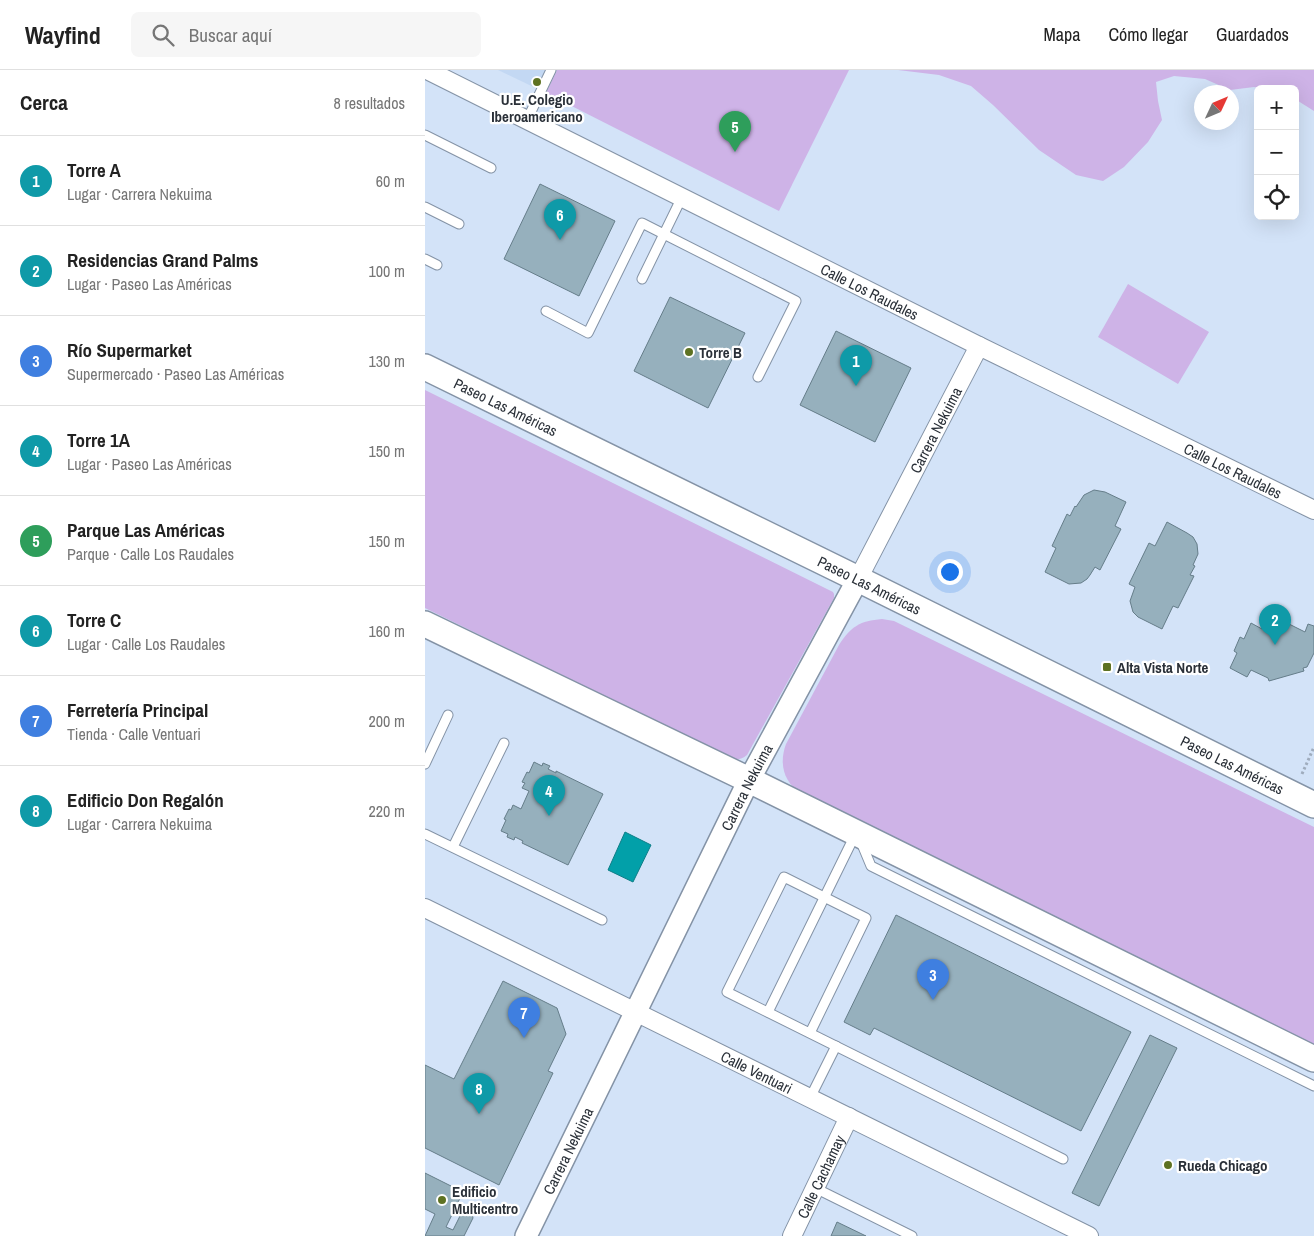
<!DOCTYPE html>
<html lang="es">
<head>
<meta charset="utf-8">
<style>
  body { margin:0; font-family:"Archivo Narrow",sans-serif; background:#f6f6f6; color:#222 }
  .controls { position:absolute; right:15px; top:15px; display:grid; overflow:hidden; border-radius:8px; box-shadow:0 5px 20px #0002 }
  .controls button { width:45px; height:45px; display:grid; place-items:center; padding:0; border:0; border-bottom:1px solid #e0e0e0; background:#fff; color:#222; font:25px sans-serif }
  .compass { position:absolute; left:769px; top:15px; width:45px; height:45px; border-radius:50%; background:#fff; box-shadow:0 5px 20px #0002; rotate:46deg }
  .you { position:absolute; left:524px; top:501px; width:18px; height:18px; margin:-12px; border:4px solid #fff; border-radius:50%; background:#1a73e8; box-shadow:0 0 0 8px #1a73e833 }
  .badge { display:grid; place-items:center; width:32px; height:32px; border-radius:50%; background:#0f766e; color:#fff; font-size:16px; font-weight:700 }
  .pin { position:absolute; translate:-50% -41px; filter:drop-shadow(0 1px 2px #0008) }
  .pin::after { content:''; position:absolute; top:26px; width:18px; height:15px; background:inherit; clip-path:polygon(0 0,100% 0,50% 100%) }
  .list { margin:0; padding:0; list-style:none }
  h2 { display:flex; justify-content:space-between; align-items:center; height:65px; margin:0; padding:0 20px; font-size:21px }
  h2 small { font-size:16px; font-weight:400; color:#767676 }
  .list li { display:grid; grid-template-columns:32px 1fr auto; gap:15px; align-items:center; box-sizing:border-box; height:90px; padding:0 20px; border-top:1px solid #e0e0e0 }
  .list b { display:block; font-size:19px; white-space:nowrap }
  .list p { margin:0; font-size:16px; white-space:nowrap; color:#767676 }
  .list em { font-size:16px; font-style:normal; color:#767676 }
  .icon { flex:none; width:28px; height:28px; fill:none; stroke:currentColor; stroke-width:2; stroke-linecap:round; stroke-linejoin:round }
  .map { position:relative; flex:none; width:889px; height:1166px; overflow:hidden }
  header { display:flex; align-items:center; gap:30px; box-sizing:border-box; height:70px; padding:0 25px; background:#fff; border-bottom:1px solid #e0e0e0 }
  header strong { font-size:24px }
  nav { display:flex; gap:28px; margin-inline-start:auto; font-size:18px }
  .search { width:350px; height:45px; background:#f6f6f6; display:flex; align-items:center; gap:12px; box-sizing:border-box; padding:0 18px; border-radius:8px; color:#767676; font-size:19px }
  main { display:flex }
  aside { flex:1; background:#fff }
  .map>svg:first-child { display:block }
  .built { fill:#c3d8f3 }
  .green { fill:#ceb3e7 }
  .water { fill:#02a0a9; stroke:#0e7e87 }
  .building { fill:#96b0bd; stroke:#657d89 }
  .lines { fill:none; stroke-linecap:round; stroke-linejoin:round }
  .service-casing { stroke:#8493a6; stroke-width:11 }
  .minor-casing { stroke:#8493a6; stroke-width:20 }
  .tertiary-casing { stroke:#8493a6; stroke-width:24 }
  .secondary-casing { stroke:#8493a6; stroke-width:28 }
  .path { stroke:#9facbd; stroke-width:3; stroke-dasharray:2.5 2.5; stroke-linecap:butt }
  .service { stroke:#fff; stroke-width:9 }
  .minor { stroke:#fff; stroke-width:18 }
  .tertiary { stroke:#fff; stroke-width:21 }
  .secondary { stroke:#fff; stroke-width:25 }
  .poi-dot { fill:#5e7222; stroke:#fff; stroke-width:2 }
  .labels { text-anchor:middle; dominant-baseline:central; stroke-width:4.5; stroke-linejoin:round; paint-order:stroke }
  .poi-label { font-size:15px; font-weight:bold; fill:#2a3038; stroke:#fff; text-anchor:start }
  .street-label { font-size:15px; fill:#2a3038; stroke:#fff }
</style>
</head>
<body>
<header>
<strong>Wayfind</strong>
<div class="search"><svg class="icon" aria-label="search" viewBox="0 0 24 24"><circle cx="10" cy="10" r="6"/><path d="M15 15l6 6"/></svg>Buscar aquí</div>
<nav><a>Mapa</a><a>Cómo llegar</a><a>Guardados</a></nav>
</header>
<main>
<aside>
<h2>Cerca<small>8 resultados</small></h2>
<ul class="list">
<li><span class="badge" style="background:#0f9aa8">1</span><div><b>Torre A</b><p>Lugar · Carrera Nekuima</p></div><em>60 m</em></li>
<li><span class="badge" style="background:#0f9aa8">2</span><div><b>Residencias Grand Palms</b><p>Lugar · Paseo Las Américas</p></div><em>100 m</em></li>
<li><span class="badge" style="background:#3f7fe0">3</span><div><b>Río Supermarket</b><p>Supermercado · Paseo Las Américas</p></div><em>130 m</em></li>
<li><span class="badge" style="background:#0f9aa8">4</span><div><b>Torre 1A</b><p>Lugar · Paseo Las Américas</p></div><em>150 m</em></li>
<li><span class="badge" style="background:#2e9e5b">5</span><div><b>Parque Las Américas</b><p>Parque · Calle Los Raudales</p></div><em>150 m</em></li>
<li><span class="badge" style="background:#0f9aa8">6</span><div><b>Torre C</b><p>Lugar · Calle Los Raudales</p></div><em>160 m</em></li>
<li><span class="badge" style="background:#3f7fe0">7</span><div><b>Ferretería Principal</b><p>Tienda · Calle Ventuari</p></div><em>200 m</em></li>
<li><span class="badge" style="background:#0f9aa8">8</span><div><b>Edificio Don Regalón</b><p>Lugar · Carrera Nekuima</p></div><em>220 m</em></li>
</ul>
</aside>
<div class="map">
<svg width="889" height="1166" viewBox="0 0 889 1166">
  <rect width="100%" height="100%" fill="#d3e3f8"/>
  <path class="built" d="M73,0H132L121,23Z"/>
  <g class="green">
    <path d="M132,0H424L354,141L121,23Z"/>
    <path d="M473,0H889V41L870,29V19H839L829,17L805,20L780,9L749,6L731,12L733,31L737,50L723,72L699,97L678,111L651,105L614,80L568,35L546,16L514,5Z"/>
    <path d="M703,214L784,262L753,314L673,267Z"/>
    <path d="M0,320L408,522L409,524V528L322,685C317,689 314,690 307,689L0,538Z"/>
    <path d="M457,549L469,551L889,757V975L376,723C358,712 354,693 361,674L414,575C426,556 435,551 457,549Z"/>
  </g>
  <path class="water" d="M200,762L226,775L208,812L183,800Z"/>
  <g class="building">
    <path d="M115,114L190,151L154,226L79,189Z"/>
    <path d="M245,227L320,263L283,338L209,301Z"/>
    <path d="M411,261L486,298L450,372L375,335Z"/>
    <path d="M669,420L680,422L701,432L690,456L696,459L675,500L670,497L665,505L662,509L656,513L644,514L620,502L631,478L627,476L642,444L645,446L650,436L651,437L659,425Z"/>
    <path d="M742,452L762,463L768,467L772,474L773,484L768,495L770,496L765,505L769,506L753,538L748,536L737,559L713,547L708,542L705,531L710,517L704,514L724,473L730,476Z"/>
    <path d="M844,544L880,562L883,554L889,556V583L882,597L878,598L879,601L844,611L843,608L826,600L822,607L805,598L812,583L809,581L815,567L819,569L826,553L837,559Z"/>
    <path d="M109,692L117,696L118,693L125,696L123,699L131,703V701L178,724L143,795L97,773L98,771L90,767L89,770L82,767L83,764L76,761L81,750L79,749L84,739L86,740L88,735L96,739L104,721L97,718L100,713L97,712L102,702L104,703Z"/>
    <path d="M471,845L706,962L656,1061L449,958L445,965L419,952Z"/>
    <path d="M78,911L132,938L141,964L123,1001L128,1003L74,1115L0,1078V995L29,1009Z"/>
    <path d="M725,965L752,978L674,1136L647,1123Z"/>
    <path d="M0,1103L38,1122L21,1157L28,1160L37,1142L40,1141H44L47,1144L48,1148L39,1166H0L10,1144L0,1139Z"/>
    <path d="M412,1152L441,1166H406Z"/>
  </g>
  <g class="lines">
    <g class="service-casing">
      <g id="service">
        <path d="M102,50L126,0"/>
        <path d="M0,65L66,98"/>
        <path d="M0,137L34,154"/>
        <path d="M0,189L12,195"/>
        <path d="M217,209L257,127"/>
        <path d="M121,241L163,263L217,153L371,231L333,307"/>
        <path d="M0,694L23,645"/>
        <path d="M0,764L177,850"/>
        <path d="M436,772L446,796L889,1016"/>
        <path d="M28,777L79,673"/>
        <path d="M343,942L430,765"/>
        <path d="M385,963L441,848L359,807L302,922L638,1089"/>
        <path d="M385,1028L411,976"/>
        <path d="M390,1118L487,1166"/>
      </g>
    </g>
    <g class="minor-casing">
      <g id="minor">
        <path id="s1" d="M2,0L554,276L889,440"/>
        <path id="s2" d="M433,509L554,276"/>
        <path id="s3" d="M0,838L664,1166"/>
        <path id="s4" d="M367,1166L424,1047"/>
      </g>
    </g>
    <g class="tertiary-casing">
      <g id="tertiary">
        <path id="s5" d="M101,1166L324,710L433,509"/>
      </g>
    </g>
    <g class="secondary-casing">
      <g id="secondary">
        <path id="s6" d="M0,297L433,509L889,735"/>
        <path d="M0,554L324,710L889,989"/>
      </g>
    </g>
    <path class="path" d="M877,704L889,677"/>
    <use href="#service" class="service"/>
    <use href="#minor" class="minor"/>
    <use href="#tertiary" class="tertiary"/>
    <use href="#secondary" class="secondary"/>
  </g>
  <g class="poi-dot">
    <circle cx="112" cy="12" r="5"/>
    <circle cx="264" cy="282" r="5"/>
    <rect x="677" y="592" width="10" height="10" rx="2.5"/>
    <circle cx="743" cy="1095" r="5"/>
    <circle cx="17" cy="1130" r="5"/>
  </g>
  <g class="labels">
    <g class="poi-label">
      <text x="112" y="29" text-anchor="middle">U.E. Colegio<tspan x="112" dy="17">Iberoamericano</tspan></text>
      <text x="274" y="282">Torre B</text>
      <text x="692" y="597">Alta Vista Norte</text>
      <text x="753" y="1095">Rueda Chicago</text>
      <text x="27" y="1121">Edificio<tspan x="27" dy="17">Multicentro</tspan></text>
    </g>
    <g class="street-label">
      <text stroke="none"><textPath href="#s1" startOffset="495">Calle Los Raudales</textPath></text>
      <text stroke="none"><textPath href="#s6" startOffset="90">Paseo Las Américas</textPath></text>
      <text stroke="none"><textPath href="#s2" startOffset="168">Carrera Nekuima</textPath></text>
      <text stroke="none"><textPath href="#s1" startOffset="900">Calle Los Raudales</textPath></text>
      <text stroke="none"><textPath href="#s6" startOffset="495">Paseo Las Américas</textPath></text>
      <text stroke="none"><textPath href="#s6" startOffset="900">Paseo Las Américas</textPath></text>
      <text stroke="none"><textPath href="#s5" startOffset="500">Carrera Nekuima</textPath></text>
      <text stroke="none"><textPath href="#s3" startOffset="370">Calle Ventuari</textPath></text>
      <text stroke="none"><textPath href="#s5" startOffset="95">Carrera Nekuima</textPath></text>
      <text stroke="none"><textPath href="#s4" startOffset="66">Calle Cachamay</textPath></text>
    </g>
  </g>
</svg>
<div class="controls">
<button>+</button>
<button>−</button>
<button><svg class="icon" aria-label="locate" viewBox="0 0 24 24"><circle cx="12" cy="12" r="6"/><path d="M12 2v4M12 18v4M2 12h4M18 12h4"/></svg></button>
</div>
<svg class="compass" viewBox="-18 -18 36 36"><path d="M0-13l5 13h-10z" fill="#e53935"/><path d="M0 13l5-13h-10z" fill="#767676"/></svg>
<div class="you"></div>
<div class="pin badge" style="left:431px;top:316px;background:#0f9aa8">1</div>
<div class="pin badge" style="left:850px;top:575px;background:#0f9aa8">2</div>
<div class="pin badge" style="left:508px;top:930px;background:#3f7fe0">3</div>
<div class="pin badge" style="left:124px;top:746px;background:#0f9aa8">4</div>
<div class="pin badge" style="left:310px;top:82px;background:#2e9e5b">5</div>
<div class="pin badge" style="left:135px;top:170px;background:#0f9aa8">6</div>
<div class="pin badge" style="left:99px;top:968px;background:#3f7fe0">7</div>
<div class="pin badge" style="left:54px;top:1044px;background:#0f9aa8">8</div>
</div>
</main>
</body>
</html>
